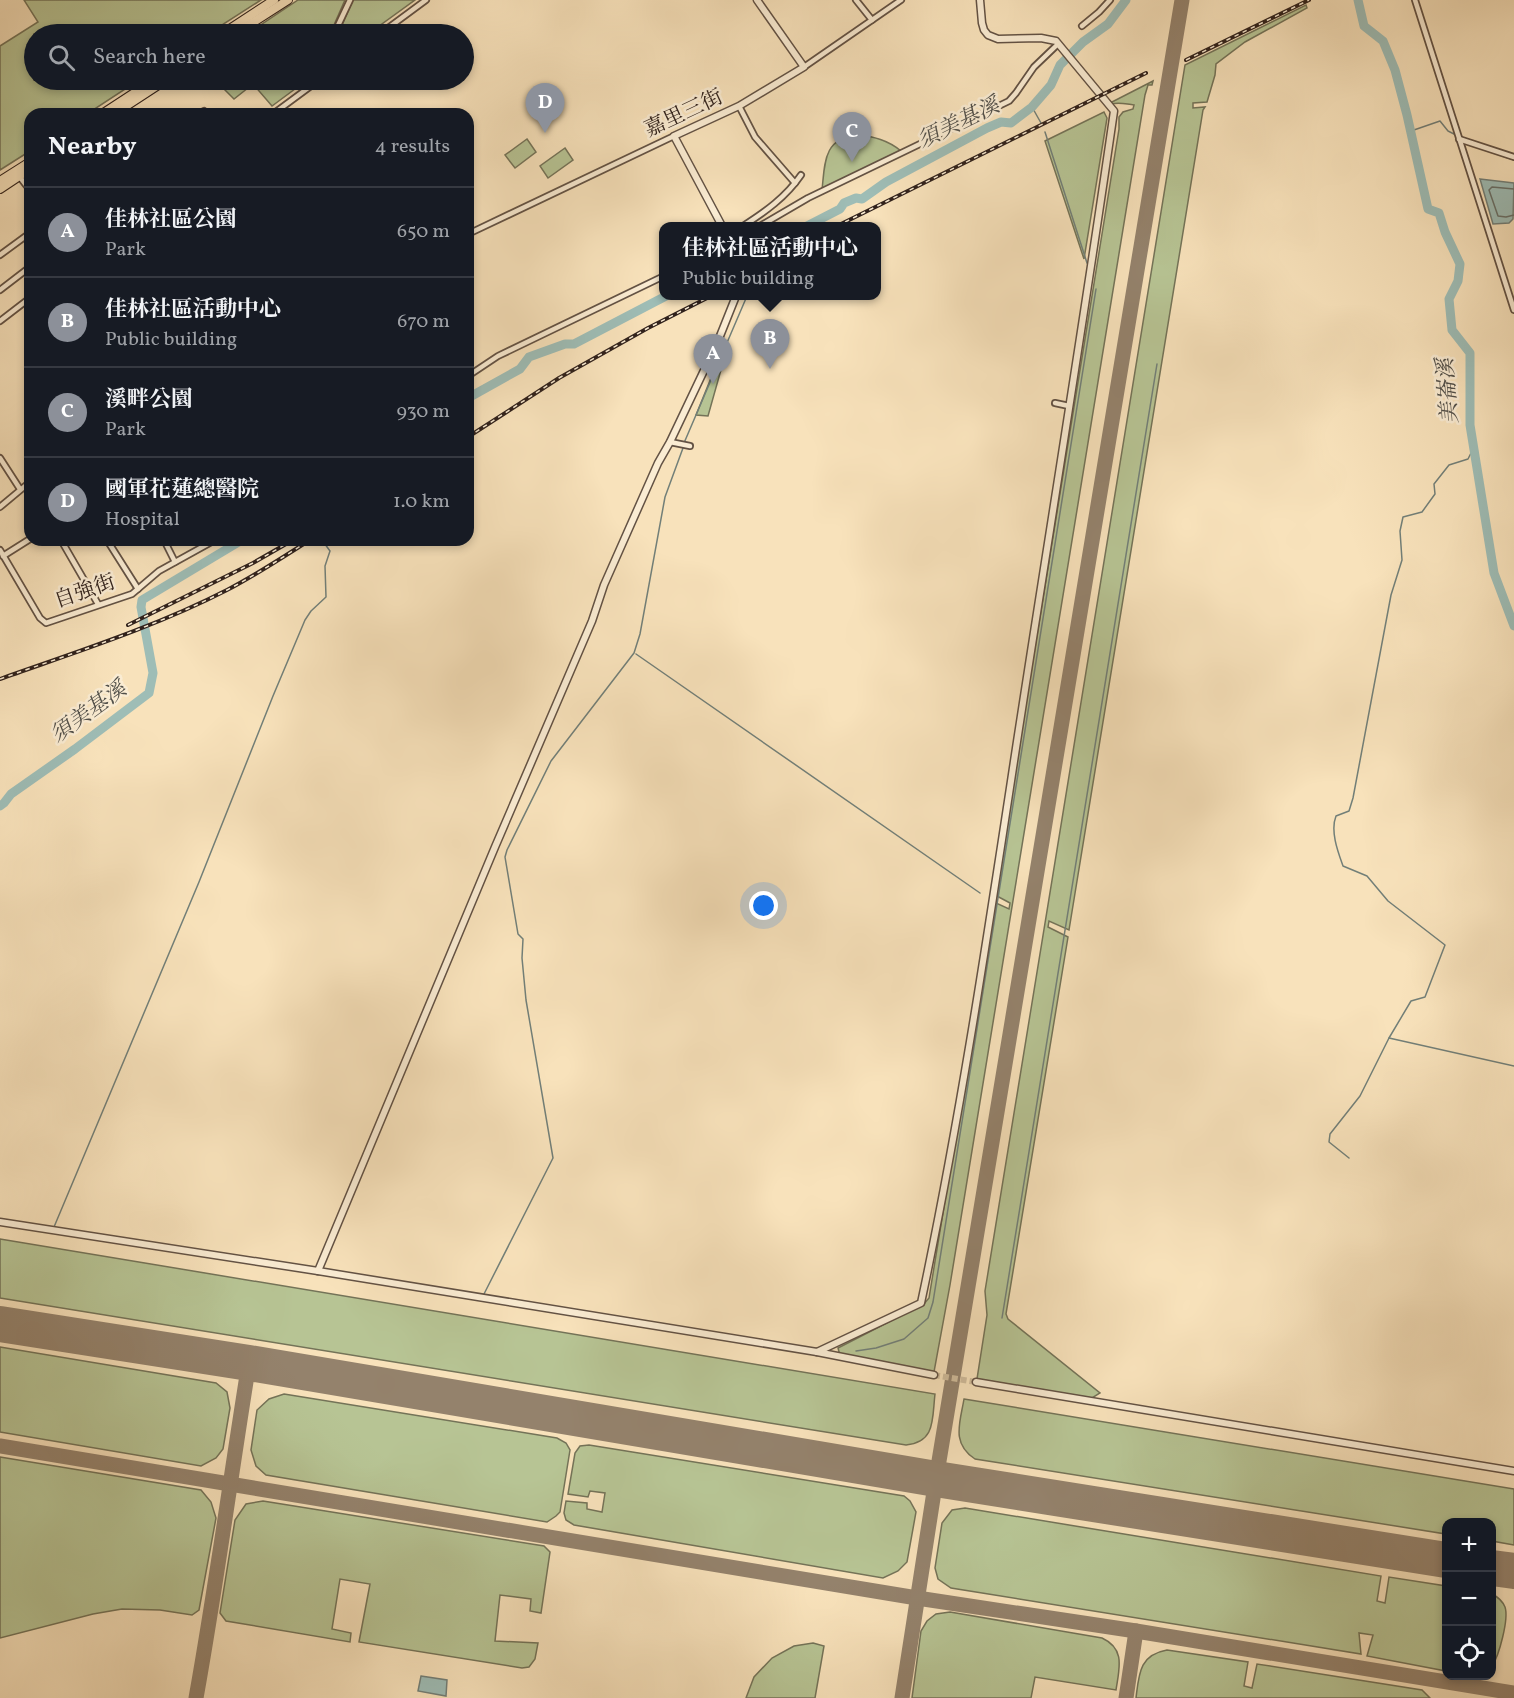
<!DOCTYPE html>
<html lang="en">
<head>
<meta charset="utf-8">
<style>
  body { margin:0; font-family:Vollkorn,"Noto Serif TC",serif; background:#242831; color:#f1f3f6 }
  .controls { position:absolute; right:18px; bottom:18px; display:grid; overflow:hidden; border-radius:12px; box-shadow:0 3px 9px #0003 }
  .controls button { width:54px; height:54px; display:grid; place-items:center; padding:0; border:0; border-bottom:2px solid #363941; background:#171b24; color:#f1f3f6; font:30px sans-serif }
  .you { position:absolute; left:764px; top:906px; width:21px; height:21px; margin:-15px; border:4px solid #fff; border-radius:50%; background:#1a73e8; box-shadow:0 0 0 9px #1a73e833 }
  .badge { display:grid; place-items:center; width:39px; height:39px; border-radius:50%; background:#8c9099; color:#fff; font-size:20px; font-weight:700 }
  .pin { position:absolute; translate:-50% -50px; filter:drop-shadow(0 2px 3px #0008) }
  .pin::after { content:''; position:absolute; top:32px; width:21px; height:18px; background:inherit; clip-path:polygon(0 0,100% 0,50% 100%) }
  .popup { position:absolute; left:659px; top:222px; width:222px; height:78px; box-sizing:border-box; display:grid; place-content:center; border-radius:12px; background:#171b24; filter:drop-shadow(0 2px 4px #0005); font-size:20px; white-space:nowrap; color:#9ea1a6 }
  .popup b { font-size:22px; color:#f1f3f6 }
  .popup::after { content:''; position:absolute; left:50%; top:100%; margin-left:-12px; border:12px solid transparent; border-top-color:#171b24 }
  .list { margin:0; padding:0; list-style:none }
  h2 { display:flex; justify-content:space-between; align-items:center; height:78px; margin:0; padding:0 24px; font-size:26px }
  h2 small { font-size:20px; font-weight:400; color:#9ea1a6 }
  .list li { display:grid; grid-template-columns:39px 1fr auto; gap:18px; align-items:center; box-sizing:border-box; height:90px; padding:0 24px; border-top:2px solid #363941 }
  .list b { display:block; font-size:22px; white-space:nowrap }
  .list p { margin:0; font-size:20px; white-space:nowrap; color:#9ea1a6 }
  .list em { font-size:20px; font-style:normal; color:#9ea1a6 }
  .icon { flex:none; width:33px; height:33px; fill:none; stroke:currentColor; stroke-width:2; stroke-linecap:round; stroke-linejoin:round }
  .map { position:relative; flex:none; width:1514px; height:1698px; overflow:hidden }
  .search { position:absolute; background:#171b24; box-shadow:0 3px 9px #0003; left:24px; top:24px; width:450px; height:66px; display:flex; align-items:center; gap:15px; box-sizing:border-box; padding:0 21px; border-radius:33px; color:#9ea1a6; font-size:22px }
  .panel { position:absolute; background:#171b24; box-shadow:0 3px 9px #0003; left:24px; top:108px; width:450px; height:438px; border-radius:18px }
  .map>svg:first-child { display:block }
  .green { fill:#b7c494; stroke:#747358; stroke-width:1.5 }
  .water { fill:#9ebdb6; stroke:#727f78; stroke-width:1.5 }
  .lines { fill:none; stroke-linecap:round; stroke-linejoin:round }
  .shore { stroke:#687069; stroke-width:1.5 }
  .stream { stroke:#727f78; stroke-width:1.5 }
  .river { stroke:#9ebdb6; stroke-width:9 }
  .taxiway { stroke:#94826c; stroke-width:15 }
  .runway { stroke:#94826c; stroke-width:36 }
  .tertiary-tunnel { stroke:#d0bc9b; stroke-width:6; stroke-dasharray:6 3; stroke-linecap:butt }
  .minor-casing { stroke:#635244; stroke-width:8 }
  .tertiary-casing { stroke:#635244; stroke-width:9 }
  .primary-casing { stroke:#31221c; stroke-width:10 }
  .minor { stroke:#faecd3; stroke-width:4.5 }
  .tertiary { stroke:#faecd3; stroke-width:6 }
  .primary { stroke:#f8e2bb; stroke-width:8 }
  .rail-casing { stroke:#31221c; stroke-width:4 }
  .rail { stroke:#faecd3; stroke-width:1.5; stroke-dasharray:4.5; stroke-linecap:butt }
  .labels { text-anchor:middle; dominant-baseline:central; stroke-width:5; stroke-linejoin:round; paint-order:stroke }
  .street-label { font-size:21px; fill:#31221c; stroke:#faecd3 }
  .water-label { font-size:22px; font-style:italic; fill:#52504a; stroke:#faecd3 }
</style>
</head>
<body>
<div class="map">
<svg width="1514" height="1698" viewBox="0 0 1514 1698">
  <rect width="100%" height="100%" fill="#f8e2bb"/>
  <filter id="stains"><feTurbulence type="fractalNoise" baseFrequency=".00333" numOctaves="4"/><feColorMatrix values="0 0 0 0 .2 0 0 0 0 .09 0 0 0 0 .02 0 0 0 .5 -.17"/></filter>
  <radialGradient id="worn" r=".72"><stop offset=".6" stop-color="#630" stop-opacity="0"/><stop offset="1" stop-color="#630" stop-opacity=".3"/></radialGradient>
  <g class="green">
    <path d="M24,0H261L208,34H34V80H139L87,114H30V151L0,170V46L38,22Z"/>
    <path d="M298,0H345L330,34H247Z"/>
    <path d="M353,0H415L368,34H338Z"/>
    <path d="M1306,5L1307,8L1245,42L1216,64L1215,75L1207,102L1193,103V108L1205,107L1203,110L1069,930L1049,921L1048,927L1068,937L1006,1314L1008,1319L1100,1393L1092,1398L977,1379L987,1315L985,1291L1185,65Z"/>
    <path d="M215,80H307L272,106L253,84L234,99Z"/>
    <path d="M1153,81L1152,85H1148L1145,95L950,1285L934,1372L840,1356L838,1348L924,1304L929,1298L994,902L1009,909L1010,903L995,895L1119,129V117L1123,112L1133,109L1134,105C1125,104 1120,102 1111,104L1110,103Z"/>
    <path d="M1104,112L1107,118L1084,259L1045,141Z"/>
    <path d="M857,134C874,137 888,140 901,151L822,190C825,163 823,139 857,134Z"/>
    <path d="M527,139L536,152L515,168L505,155Z"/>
    <path d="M565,148L573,160L548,178L540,166Z"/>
    <path d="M722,351L726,352L708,416L696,415Z"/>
    <path d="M0,1239L935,1394C932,1419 936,1442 906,1445L0,1298Z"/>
    <path d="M0,1347L216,1383L227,1392L230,1408L223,1449L216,1458L201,1466L0,1432Z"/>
    <path d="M284,1394L557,1438L566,1443L570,1450L560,1512L556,1516L547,1522L266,1475L256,1466L251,1450L257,1410L269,1399Z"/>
    <path d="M964,1399L1514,1489V1545L1492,1541V1522H1446V1534L975,1459C951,1443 960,1423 964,1399Z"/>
    <path d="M589,1445L904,1496L910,1501L916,1512L907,1562L898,1571L883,1578L574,1525L566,1520L564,1513L566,1501L587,1503V1509L602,1512L605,1493L590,1491L588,1497L568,1494L575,1453L580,1446Z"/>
    <path d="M0,1457L201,1490L211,1502L216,1518L199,1610L192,1615L160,1610L122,1609L93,1614L0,1638Z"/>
    <path d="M263,1501L544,1546L550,1552L541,1613L530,1611L531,1599L500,1595L495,1641L538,1643L535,1659L529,1667L522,1668L359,1642L370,1584L340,1579L332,1629L351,1633L350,1642L226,1621L220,1613L235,1520L246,1504Z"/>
    <path d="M965,1508L1381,1576L1377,1601L1385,1603L1389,1577L1446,1586V1671L1367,1656L1373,1635L1359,1633L1361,1654L951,1588L938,1579L935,1568L942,1523L952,1510Z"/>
    <path d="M1492,1594C1498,1597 1502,1600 1505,1607C1509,1619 1499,1656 1492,1666Z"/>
    <path d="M950,1612L1102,1638C1126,1649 1119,1669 1116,1690L1035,1677L1031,1698H912L921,1631L927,1621L936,1614Z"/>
    <path d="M813,1643L824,1646L815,1698H746L754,1677L772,1658L794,1646Z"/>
    <path d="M1167,1650L1248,1662L1244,1686L1252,1688L1257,1664L1422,1690L1430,1698H1136C1139,1674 1139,1655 1167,1650Z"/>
  </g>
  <g class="water">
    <path d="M1480,179L1514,183L1513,219L1509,223L1493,224Z"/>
    <path d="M421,1676L447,1680L446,1696L418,1691Z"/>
  </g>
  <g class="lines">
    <path class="shore" d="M1514,189L1492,187L1489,190L1498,216L1506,217L1514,215"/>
    <g class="stream">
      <path d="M1032,107L1041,123"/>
      <path d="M1411,131L1440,121L1448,131L1454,134"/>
      <path d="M1045,132L1087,263"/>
      <path d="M1465,143L1514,160"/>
      <path d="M684,443L747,296"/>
      <path d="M636,654L980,893"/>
      <path d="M1389,1038L1514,1066"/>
      <path d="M1349,1158L1329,1142L1330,1134L1360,1096L1389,1038L1411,1001L1425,997L1445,945L1388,901L1367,876L1343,866C1338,852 1330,831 1336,816L1349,811L1353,798L1391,595L1402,560L1400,531L1403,517L1422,512L1435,494L1434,484L1449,465L1468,459L1474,447"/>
      <path d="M54,1227L199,882L273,696L305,620L311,611L326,597L325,566L330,551L322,540"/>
      <path d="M484,1294L553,1158L526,1000L522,958L523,939L518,934L505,857L507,850L551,761L634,653L640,634L665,497L683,448"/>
      <path d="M1002,1318L1157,364"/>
      <path d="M856,1351L876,1348L904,1339L928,1318L933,1302L1096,289"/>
    </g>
    <g class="river">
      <path d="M1358,0L1364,26L1383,41L1395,70L1407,115L1428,209L1439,213L1445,232L1460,264L1458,281L1449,299L1452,330L1470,353V425L1494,573L1514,626"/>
      <path d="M807,226L840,209L844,203L856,198L862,199L886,182L987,128L1001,122L1011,123L1032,107L1051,85L1060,65L1083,42L1108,24L1126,0"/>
      <path d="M468,398L520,369L529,357L565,344H574L666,296"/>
      <path d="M0,806L4,803L11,794L75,749L149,693L153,673L141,607L142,600L242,540"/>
    </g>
    <g class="taxiway">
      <path d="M0,1446L917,1598L1136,1631L1514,1693"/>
      <path d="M196,1698C216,1587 231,1474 249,1363"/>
      <path d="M902,1698L936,1479L1182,0"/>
      <path d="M1126,1698L1136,1631"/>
    </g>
    <g class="runway">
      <path d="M0,1324L249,1363L936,1479L1446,1560"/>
      <path d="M1492,1568L1514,1571"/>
    </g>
    <path class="tertiary-tunnel" d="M934,1375L976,1382"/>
    <g class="minor-casing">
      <g id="minor">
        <path d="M856,0L872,20"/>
        <path d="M1415,0L1514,310"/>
        <path d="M1082,26L1099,12L1110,0"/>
        <path d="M334,34L350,0"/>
        <path d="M380,34L426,0"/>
        <path d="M804,67L901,0"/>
        <path d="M739,106L755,137L795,183"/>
        <path d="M199,114L204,111L206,114"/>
        <path d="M273,114L319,80"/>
        <path d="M1459,139L1514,157"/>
        <path d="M19,176L30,190"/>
        <path d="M743,226C765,212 786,197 801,175"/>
        <path d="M760,226L808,198L1009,101L1016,93L1034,67L1058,44"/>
        <path d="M468,234L674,136"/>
        <path d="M0,255L30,233"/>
        <path d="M0,290L30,267"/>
        <path d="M0,321L30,298"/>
        <path d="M468,376L498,356L664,276"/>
        <path d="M1055,403L1069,406"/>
        <path d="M670,442L690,446"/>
        <path d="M0,458L20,489"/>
        <path d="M0,507L30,482"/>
        <path d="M61,540L98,604"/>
        <path d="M107,540L138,589"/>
        <path d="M164,540L175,562"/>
        <path d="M0,550L40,618L46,623L132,594L159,571L215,540"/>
        <path d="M3,556L30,539"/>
      </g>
    </g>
    <g class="tertiary-casing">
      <g id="tertiary">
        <path d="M722,226L674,136L739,106L804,67L757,0"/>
        <path d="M0,1222L318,1271L817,1352L934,1375"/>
        <path d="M318,1271L495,847L592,621L604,585L658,463L670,442L718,341L736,296"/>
        <path d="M817,1352L921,1303C961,1115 989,925 1018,735C1050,527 1084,320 1114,111L1056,41L1041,38L998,39L988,35L984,30L982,23L980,0"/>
        <path d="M976,1382L1514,1471"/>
      </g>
    </g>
    <g class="primary-casing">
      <g id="primary">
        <path d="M222,34L274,0"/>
        <path d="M235,34L288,0"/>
        <path d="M102,114L154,80"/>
        <path d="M114,114L166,80"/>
        <path d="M0,181L30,162"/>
        <path d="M0,189L30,169"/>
      </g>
    </g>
    <use href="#minor" class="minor"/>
    <use href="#tertiary" class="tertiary"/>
    <use href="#primary" class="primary"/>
    <g class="rail-casing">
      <g id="rail">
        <path d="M1186,60L1309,0"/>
        <path d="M837,226L1146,73"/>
        <path d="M468,437L559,378L648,328L711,296"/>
        <path d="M128,625L253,563L293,540"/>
        <path d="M0,679C76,652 155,627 227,590C256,575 283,557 310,540"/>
      </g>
    </g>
    <use href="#rail" class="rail"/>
  </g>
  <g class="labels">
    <g class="street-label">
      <text transform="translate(684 114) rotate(-25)">嘉里三街</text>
      <text transform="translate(85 592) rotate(-19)">自強街</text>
    </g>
    <g class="water-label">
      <text transform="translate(959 124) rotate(-26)">須美基溪</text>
      <text transform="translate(1449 391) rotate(-95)">美崙溪</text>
      <text transform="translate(89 713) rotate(-36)">須美基溪</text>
    </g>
  </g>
  <rect width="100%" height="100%" filter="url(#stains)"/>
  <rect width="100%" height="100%" fill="url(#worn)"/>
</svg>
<div class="controls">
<button>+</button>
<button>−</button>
<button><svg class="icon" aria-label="locate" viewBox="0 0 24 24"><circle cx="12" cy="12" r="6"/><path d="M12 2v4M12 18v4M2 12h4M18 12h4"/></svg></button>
</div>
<div class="you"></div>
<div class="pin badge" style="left:713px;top:384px">A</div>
<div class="pin badge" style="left:770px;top:369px">B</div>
<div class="popup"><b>佳林社區活動中心</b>Public building</div>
<div class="pin badge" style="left:852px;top:162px">C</div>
<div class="pin badge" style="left:545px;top:133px">D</div>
<div class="search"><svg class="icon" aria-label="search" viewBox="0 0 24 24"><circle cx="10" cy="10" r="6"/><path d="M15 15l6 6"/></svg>Search here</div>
<section class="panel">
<h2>Nearby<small>4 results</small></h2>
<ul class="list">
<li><span class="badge">A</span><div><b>佳林社區公園</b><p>Park</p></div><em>650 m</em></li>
<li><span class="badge">B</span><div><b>佳林社區活動中心</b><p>Public building</p></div><em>670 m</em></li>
<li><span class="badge">C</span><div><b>溪畔公園</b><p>Park</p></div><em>930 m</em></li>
<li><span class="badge">D</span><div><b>國軍花蓮總醫院</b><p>Hospital</p></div><em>1.0 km</em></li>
</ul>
</section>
</div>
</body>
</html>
